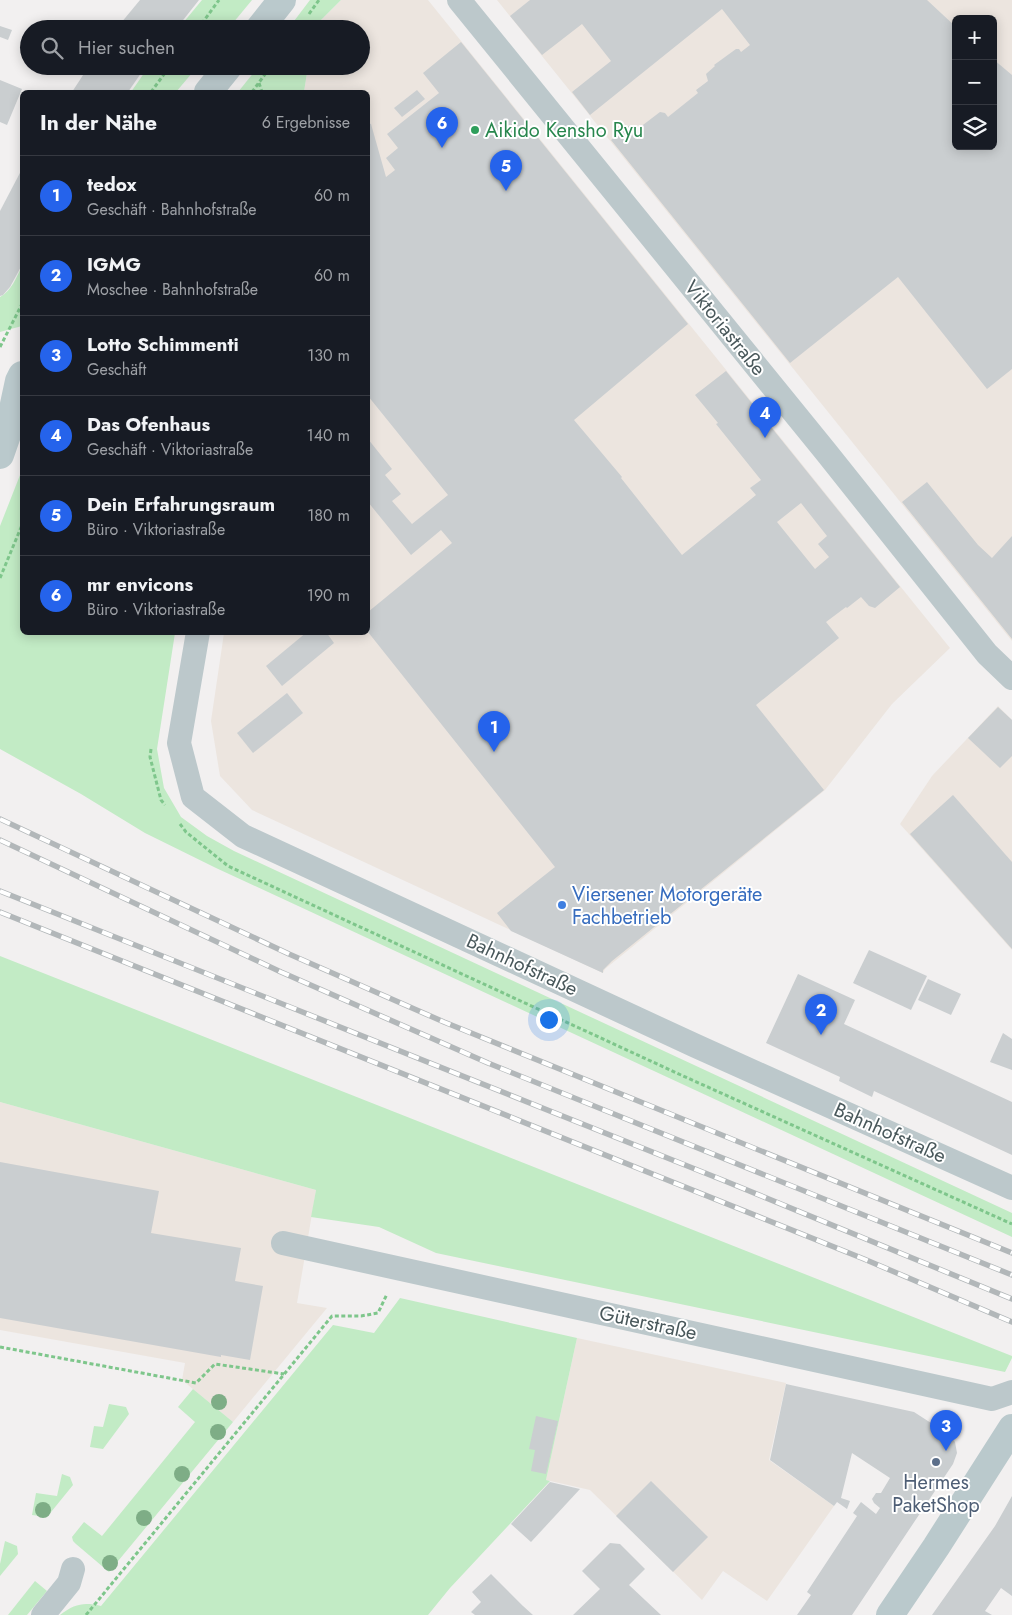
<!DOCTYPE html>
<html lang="de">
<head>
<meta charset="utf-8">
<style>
  body { margin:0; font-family:Jost,sans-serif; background:#20242c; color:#f1f3f6 }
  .controls { position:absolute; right:15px; top:15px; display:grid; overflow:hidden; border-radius:8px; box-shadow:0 2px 12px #0003 }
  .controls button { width:45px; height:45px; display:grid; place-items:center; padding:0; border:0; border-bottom:1px solid #363941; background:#171b24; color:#f1f3f6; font:25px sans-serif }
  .you { position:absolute; left:548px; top:1019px; width:18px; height:18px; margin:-12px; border:4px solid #fff; border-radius:50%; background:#1a73e8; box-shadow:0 0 0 8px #1a73e833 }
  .badge { display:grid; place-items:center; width:32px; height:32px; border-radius:50%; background:#2563eb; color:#fff; font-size:16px; font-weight:700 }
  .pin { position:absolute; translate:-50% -41px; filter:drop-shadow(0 1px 2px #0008) }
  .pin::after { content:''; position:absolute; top:26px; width:18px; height:15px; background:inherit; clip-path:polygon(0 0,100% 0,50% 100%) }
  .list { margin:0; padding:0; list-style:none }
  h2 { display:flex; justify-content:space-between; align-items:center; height:65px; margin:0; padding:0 20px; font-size:21px }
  h2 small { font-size:16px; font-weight:400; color:#9ea1a6 }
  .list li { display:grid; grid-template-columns:32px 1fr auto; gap:15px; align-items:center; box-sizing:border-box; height:80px; padding:0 20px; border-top:1px solid #363941 }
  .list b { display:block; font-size:19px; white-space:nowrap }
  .list p { margin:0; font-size:16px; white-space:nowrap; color:#9ea1a6 }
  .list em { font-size:16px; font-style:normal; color:#9ea1a6 }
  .icon { flex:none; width:28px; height:28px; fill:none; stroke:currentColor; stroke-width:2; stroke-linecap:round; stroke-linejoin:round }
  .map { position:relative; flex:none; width:1012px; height:1615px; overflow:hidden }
  .search { position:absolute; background:#171b24; box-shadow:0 2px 12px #0003; left:20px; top:20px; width:350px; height:55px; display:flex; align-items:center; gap:12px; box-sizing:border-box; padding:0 18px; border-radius:28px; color:#9ea1a6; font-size:19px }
  .panel { position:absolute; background:#171b24; box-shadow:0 2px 12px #0003; left:20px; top:90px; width:350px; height:545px; border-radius:8px }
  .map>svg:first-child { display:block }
  .commercial { fill:#ece5df; fill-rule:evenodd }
  .green { fill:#c2ebc5 }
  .building { fill:#caced0; fill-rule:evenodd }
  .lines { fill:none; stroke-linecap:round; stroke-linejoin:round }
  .path { stroke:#7ec68b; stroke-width:3; stroke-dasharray:4 2.5; stroke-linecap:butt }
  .street { stroke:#bcc8cb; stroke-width:24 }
  .secondary { stroke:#bac9cc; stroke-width:28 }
  .rail-casing { stroke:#b2b7b9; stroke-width:5.5 }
  .rail { stroke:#fff; stroke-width:4; stroke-dasharray:11; stroke-linecap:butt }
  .tree { fill:#7ead86 }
  .leisure-dot { fill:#2e9e5b; stroke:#fff; stroke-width:2 }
  .shop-dot { fill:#3f7fe0; stroke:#fff; stroke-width:2 }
  .service-dot { fill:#5c6f8a; stroke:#fff; stroke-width:2 }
  .labels { text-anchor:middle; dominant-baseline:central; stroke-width:4; stroke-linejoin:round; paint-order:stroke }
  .leisure-label { font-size:20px; fill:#27864d; stroke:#fff; text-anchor:start }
  .street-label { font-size:20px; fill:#49585b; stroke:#fff }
  .shop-label { font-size:20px; fill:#366cbe; stroke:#fff; text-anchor:start }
  .service-label { font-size:20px; fill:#4e5e75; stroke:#fff }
</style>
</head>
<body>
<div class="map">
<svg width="1012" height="1615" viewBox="0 0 1012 1615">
  <rect width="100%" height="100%" fill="#f2f0f0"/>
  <g class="commercial">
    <path d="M341,0H428L950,648L892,704L825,790L605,969L603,973L252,810L220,776L211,721L224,633L368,632V92H304L308,66H361V29H318L320,21Z"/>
    <path d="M497,0H1012V641ZM956,19H993V146H956Z"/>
    <path d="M998,706L1012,720V950L900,824L932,776Z"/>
    <path d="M0,1102L316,1190L297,1303L327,1308L233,1422L182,1380L185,1363L0,1330Z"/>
    <path d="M577,1338L786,1383L769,1460L834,1506L767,1601L723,1571L702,1600L590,1490L546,1480Z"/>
  </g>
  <g class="green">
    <path d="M202,0H252L228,29H178Z"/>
    <path d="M310,0H341L320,21L318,29H288Z"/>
    <path d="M149,66H198L176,92H131Z"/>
    <path d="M259,66H308L304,92H238Z"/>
    <path d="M22,266V326L0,332V297C12,290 16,278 22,266Z"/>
    <path d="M22,470V632L175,633L157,749L164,788L181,817L207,836L234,851L1012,1213V1237L216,868L145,833L81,794L0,749V526Z"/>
    <path d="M0,956L1012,1356V1358L1005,1372L436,1253L379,1227L311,1217L316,1190L0,1102Z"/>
    <path d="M400,1298L577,1338L546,1480L550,1481L450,1588L428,1615H60C75,1604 83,1602 101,1606L333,1325L374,1333Z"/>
    <path d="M193,1389L233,1422L109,1572L76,1544L73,1541L72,1537L84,1522L102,1536L195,1422L178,1407Z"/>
    <path d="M109,1404L126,1407L129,1414L103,1449L90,1447L94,1426L103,1427Z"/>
    <path d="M62,1474L70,1477L73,1485L47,1517L32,1515L36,1493L57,1496Z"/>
    <path d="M5,1541L17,1546L18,1554L0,1576V1564Z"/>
    <path d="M35,1581L47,1591L27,1615H8Z"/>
  </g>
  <g class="building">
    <path d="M140,0H199L176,29H116Z"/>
    <path d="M530,0H927L956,27V146H993V59L1012,75V369L987,389L898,277L790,363L611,140L630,125L635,131L660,112L665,113L668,117L698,93L696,90L708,81L706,74L715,66L714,65L736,49H739L741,52L750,45L722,9L590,115L572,92L611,61L582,24L542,55L510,16Z"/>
    <path d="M0,26L12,30L8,40L0,37Z"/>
    <path d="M461,42L688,324L574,420L622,477L621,478L682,555L756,495L750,488L761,480L716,424L718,423L695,395L726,371L900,587L875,608L869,606L861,597L847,608L846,607L826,622L839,638L756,705L824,790L612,961L603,970V973L511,931L497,913L555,867L368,632V612L452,543L441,530L411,555L368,502V439L392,469L385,475L401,494L392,501L412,524L448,495L368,396V123L371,124L386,177L395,170L386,158L398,148L387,134L439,93L423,73ZM801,503L827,536L818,544L829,557L815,569L777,522Z"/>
    <path d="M89,66H146L128,92H72Z"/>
    <path d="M0,80L22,89L7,125L0,122Z"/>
    <path d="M417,90L425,99L402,117L394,108Z"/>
    <path d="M22,169V265L10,287L3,295L0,296V211Z"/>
    <path d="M927,482L978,545L992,558L1012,536V639L902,502Z"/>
    <path d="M307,632H326L334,643L282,686L266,666Z"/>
    <path d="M287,693L303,713L253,753L237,733Z"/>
    <path d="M998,707L1012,720V756L1000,768L968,738Z"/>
    <path d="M953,795L1012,862V949L910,834Z"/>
    <path d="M869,950L927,976L911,1010L853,983Z"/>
    <path d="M798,974L855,1000L844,1024L1012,1102V1155L874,1091L872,1097L839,1081L840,1077L766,1043Z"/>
    <path d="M928,979L961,994L951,1015L918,1000Z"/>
    <path d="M1003,1033L1012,1039V1070L990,1062Z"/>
    <path d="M0,1162L159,1191L151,1233L241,1248L235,1281L263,1286L250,1360L221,1355V1357L0,1318Z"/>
    <path d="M786,1384L914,1412L948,1434L955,1442L957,1453L953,1464L852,1615H797L811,1595L807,1592L857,1516L853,1513L861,1502L876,1514L880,1508L874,1503L872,1499L876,1493H881L890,1478L852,1453L841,1498L850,1501L847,1509L837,1502L834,1506L770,1460Z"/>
    <path d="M536,1416L558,1421L546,1474L531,1471L535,1450L529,1449Z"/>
    <path d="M651,1481L708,1537L673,1572L616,1516Z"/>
    <path d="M550,1482L580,1489L531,1542L511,1524Z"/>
    <path d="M1012,1496V1596L1001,1588L985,1611L992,1615H932L995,1526Z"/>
    <path d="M610,1543L620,1544L645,1569L629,1585L661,1615H573L600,1589L582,1571Z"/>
    <path d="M491,1574L523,1606L533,1615H475L471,1612L481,1602L472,1592Z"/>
  </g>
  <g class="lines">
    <g class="path">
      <path d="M309,14L319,0"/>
      <path d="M198,29L219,0"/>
      <path d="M259,83L262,92"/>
      <path d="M151,92L170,66"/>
      <path d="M252,92L271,66"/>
      <path d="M0,347L22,304"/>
      <path d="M0,578L22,525"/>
      <path d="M151,749L150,757L161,800L165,805"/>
      <path d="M180,824L186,832L228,866L681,1075L1012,1224"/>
      <path d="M0,1347L196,1383L215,1364L284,1374"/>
      <path d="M86,1615L332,1316H361L378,1313L387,1294"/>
    </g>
    <g class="street">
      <path d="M459,0L826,452L987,654L1012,678"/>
      <path d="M198,632L179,743L193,797L243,836L696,1046L1012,1188"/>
      <path d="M283,1243L992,1399L1012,1392"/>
      <path d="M43,1615L69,1583L73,1569"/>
    </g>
    <g class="secondary">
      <path d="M259,29L282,0"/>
      <path d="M208,92L229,66"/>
      <path d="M0,455L8,432L19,381L22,375"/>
      <path d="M890,1615L936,1547L1012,1428"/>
    </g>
    <g class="rail-casing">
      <g id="rail">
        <path d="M0,819L289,954L444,1022L1012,1253"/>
        <path d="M0,840L281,972L488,1063L1012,1275"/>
        <path d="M0,891L725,1181L1012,1299"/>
        <path d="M0,912L864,1259L1012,1322"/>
      </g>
    </g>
    <use href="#rail" class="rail"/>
  </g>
  <g class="tree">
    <circle cx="219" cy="1402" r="8"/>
    <circle cx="218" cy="1432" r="8"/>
    <circle cx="182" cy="1474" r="8"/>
    <circle cx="43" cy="1510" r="8"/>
    <circle cx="144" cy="1518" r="8"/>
    <circle cx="110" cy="1563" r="8"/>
  </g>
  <circle class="leisure-dot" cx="475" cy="130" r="5"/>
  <circle class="shop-dot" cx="562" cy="905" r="5"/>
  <circle class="service-dot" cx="936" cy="1462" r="5"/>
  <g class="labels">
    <g class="leisure-label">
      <text x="485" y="130">Aikido Kensho Ryu</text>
    </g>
    <g class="street-label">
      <text transform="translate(725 328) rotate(51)">Viktoriastraße</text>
      <text transform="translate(522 965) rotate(25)">Bahnhofstraße</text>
      <text transform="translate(890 1133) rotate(24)">Bahnhofstraße</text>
      <text transform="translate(648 1323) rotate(12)">Güterstraße</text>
    </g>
    <g class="shop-label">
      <text x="572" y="894">Viersener Motorgeräte<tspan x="572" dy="23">Fachbetrieb</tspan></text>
    </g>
    <g class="service-label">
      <text x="936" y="1482">Hermes<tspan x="936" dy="23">PaketShop</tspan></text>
    </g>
  </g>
</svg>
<div class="controls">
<button>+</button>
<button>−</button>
<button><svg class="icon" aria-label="layers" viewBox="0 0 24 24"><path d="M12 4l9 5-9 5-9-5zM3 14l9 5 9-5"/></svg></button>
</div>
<div class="you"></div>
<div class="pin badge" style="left:494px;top:752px">1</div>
<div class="pin badge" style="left:821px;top:1035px">2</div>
<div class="pin badge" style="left:946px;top:1451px">3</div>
<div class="pin badge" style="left:765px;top:438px">4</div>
<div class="pin badge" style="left:506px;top:191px">5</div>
<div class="pin badge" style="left:442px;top:148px">6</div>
<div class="search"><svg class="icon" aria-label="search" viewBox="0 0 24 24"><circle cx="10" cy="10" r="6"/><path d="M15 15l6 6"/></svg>Hier suchen</div>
<section class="panel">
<h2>In der Nähe<small>6 Ergebnisse</small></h2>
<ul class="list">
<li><span class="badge">1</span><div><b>tedox</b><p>Geschäft · Bahnhofstraße</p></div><em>60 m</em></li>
<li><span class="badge">2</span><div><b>IGMG</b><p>Moschee · Bahnhofstraße</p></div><em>60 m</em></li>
<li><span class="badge">3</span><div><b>Lotto Schimmenti</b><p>Geschäft</p></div><em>130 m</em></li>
<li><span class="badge">4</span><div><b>Das Ofenhaus</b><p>Geschäft · Viktoriastraße</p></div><em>140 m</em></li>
<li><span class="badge">5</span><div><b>Dein Erfahrungsraum</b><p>Büro · Viktoriastraße</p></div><em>180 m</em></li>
<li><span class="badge">6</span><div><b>mr envicons</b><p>Büro · Viktoriastraße</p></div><em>190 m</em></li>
</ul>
</section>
</div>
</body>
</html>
